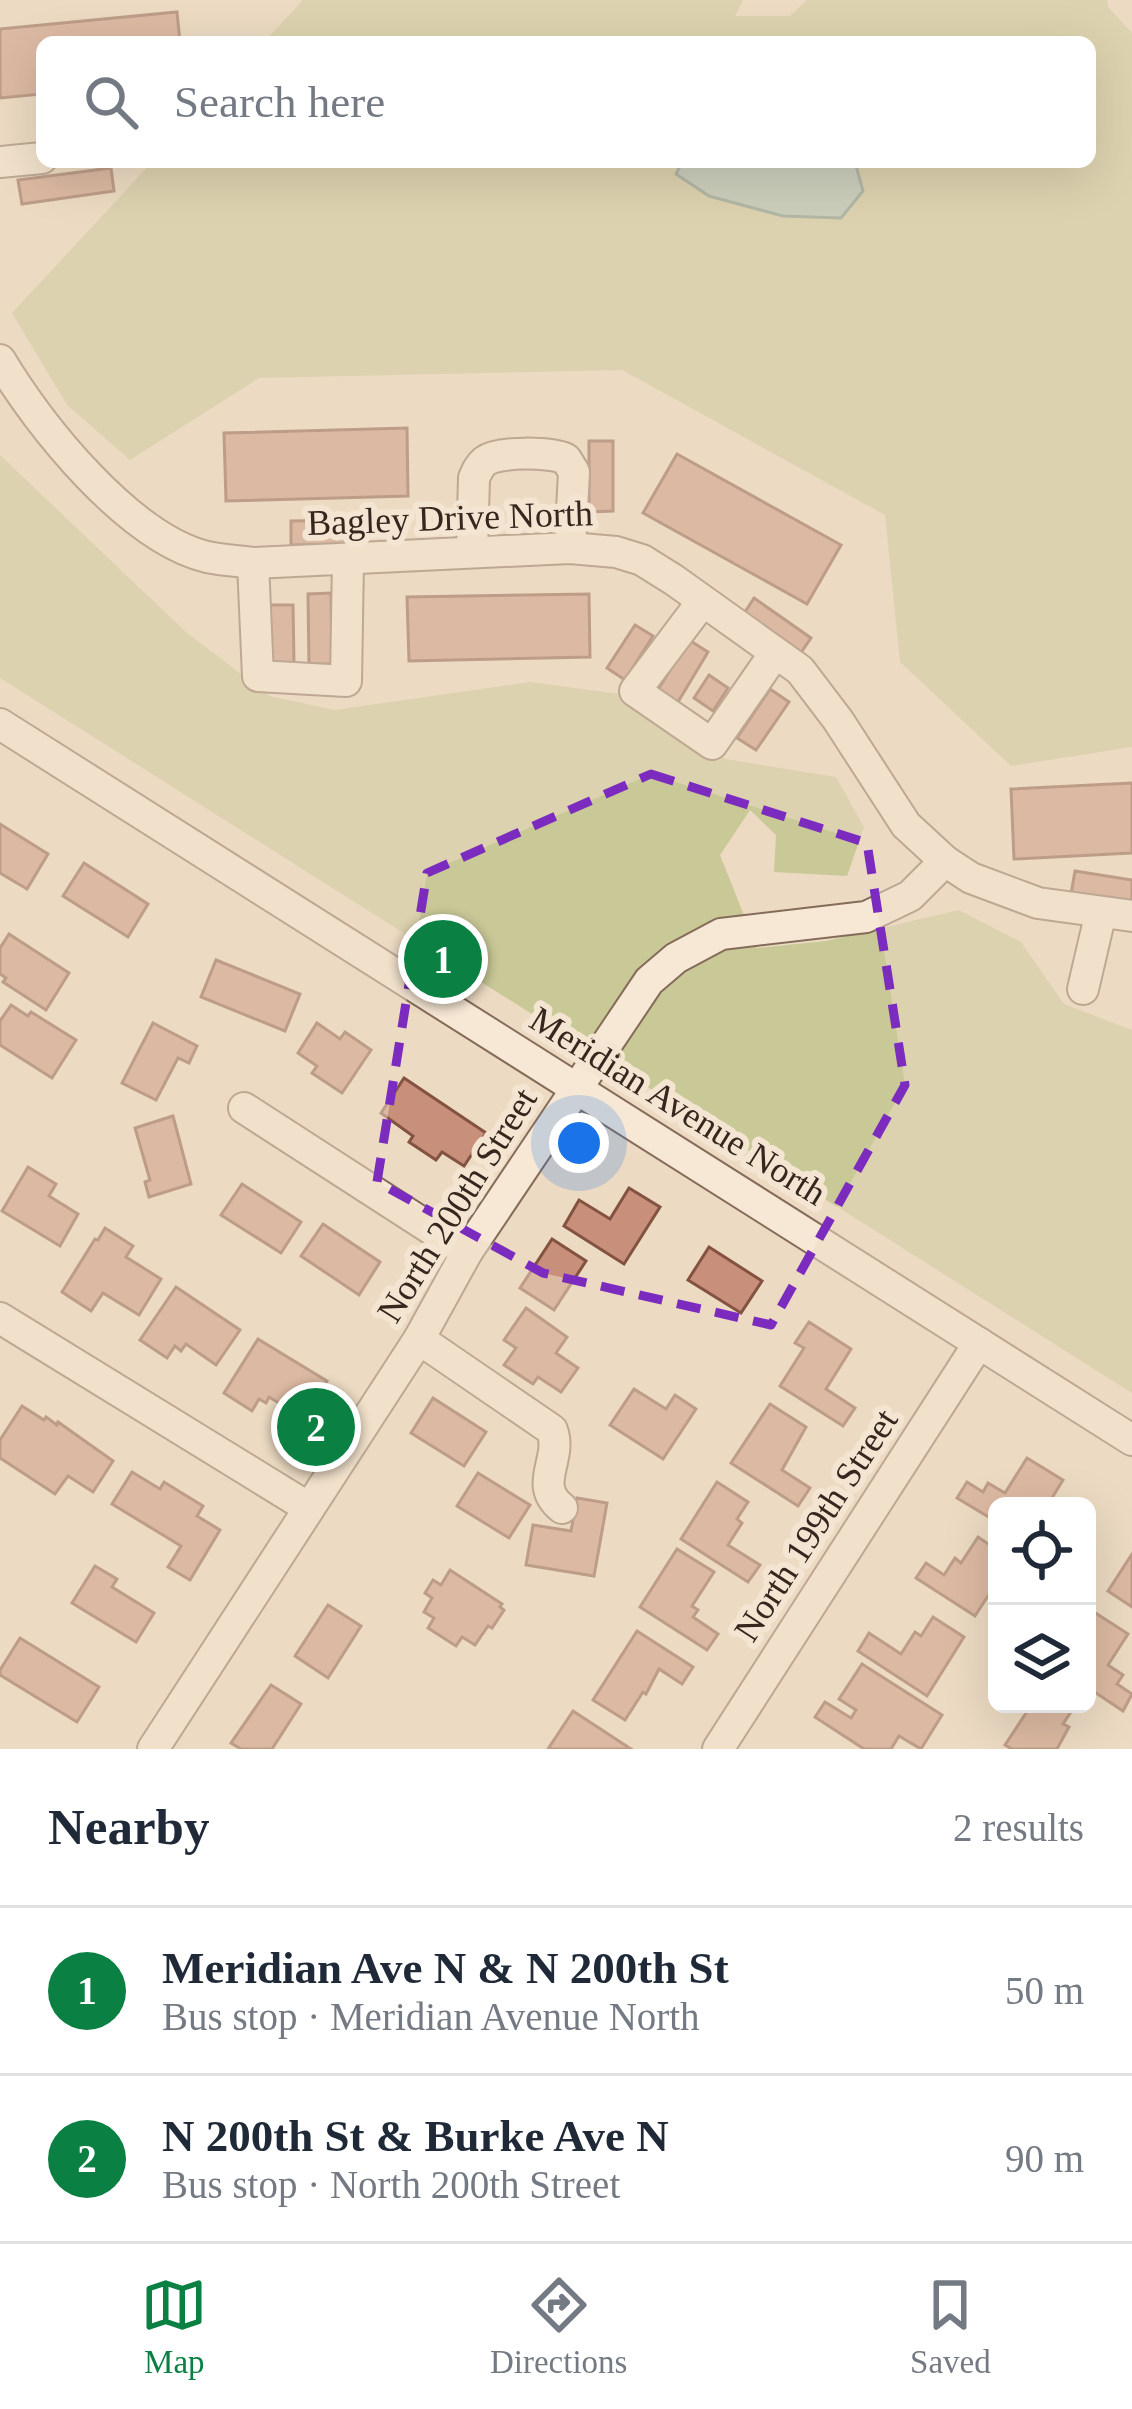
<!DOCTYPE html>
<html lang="en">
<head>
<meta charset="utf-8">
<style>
  body { margin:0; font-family:Georgia,serif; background:#f2f2f3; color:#1f2937 }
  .controls { position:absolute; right:36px; bottom:36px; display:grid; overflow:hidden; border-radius:18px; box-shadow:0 12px 48px #0002 }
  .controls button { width:108px; height:108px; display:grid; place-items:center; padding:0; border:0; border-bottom:3px solid #e0e1e3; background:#fff; color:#1f2937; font:60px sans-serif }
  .you { position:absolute; left:579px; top:1143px; width:42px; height:42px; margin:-30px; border:9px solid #fff; border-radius:50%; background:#1a73e8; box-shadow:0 0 0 18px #1a73e833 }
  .badge { display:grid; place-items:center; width:78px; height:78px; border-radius:50%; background:#0b8043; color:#fff; font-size:39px; font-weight:700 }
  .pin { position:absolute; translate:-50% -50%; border:6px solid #fff; box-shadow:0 3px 12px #0006 }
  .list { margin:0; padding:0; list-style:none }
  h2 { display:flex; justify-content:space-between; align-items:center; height:156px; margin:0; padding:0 48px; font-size:51px }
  h2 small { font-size:39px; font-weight:400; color:#747a83 }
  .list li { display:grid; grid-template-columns:78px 1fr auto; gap:36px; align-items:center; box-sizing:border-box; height:168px; padding:0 48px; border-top:3px solid #e0e1e3 }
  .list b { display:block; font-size:45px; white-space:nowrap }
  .list p { margin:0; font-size:39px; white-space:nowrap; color:#747a83 }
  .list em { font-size:39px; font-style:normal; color:#747a83 }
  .icon { flex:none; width:66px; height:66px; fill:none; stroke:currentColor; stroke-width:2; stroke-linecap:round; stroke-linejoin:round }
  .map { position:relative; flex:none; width:1132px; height:1749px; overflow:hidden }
  .search { position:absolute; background:#fff; box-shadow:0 12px 48px #0002; left:36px; right:36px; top:36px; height:132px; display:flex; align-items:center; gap:30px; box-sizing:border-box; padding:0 42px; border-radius:18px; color:#747a83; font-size:45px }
  .sheet { height:492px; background:#fff }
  nav { display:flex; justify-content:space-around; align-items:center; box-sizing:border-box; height:168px; border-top:3px solid #e0e1e3; background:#fff; font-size:33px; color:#747a83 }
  nav a { display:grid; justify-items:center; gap:6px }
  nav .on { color:#0b8043 }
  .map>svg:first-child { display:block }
  .green { fill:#c9c897 }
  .water { fill:#a5bfb3; stroke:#6c8c80; stroke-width:3 }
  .building { fill:#c8907a; stroke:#835241; stroke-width:3 }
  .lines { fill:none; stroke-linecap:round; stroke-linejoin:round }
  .minor-casing { stroke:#856b5a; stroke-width:34 }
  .minor { stroke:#f7e8d5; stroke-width:30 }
  .marked { fill:none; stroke:#7b2cbf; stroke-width:9; stroke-dasharray:24 15; stroke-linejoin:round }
  .labels { text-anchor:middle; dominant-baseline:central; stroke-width:12; stroke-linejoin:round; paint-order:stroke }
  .street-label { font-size:36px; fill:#35261e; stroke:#f3e5d2 }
</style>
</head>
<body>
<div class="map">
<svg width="1132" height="1749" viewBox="0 0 1132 1749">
  <rect width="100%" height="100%" fill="#ecdac2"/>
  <g class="green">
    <path d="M303,0H743L735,16H790L807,0H1107L1108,7L1132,33V747L1011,766L900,662L885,515L622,370L259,378L130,460L67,405L12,313L152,162H1090V42H264Z"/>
    <path d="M0,455L186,632L270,696L335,710L530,682L635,696L726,759L836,777L864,827L847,876L774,872L776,835L750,810L720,855L757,948L826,941L959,910L1021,942L1064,1004L1132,1030V1393L0,678Z"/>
  </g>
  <path class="water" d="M682,162H855L863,191L841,218L783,216L709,196L676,174Z"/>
  <g class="building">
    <path d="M177,12L180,42H42V94L0,98V29Z"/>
    <path d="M111,168L114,191L22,204L18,180Z"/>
    <path d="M407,428L408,496L226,501L224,433Z"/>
    <path d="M589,441H613V511L589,512Z"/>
    <path d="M677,454L841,545L807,604L643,513Z"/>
    <path d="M361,520L362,544L291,545V521Z"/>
    <path d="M331,593L332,664H309L308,594Z"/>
    <path d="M589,594L590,657L409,661L407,597Z"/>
    <path d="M754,598L811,638L798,657L741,618Z"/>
    <path d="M270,605H293L294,663L271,664Z"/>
    <path d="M635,625L653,636L625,680L607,668Z"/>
    <path d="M689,640L708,652L672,712L652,699Z"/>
    <path d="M709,675L728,688L713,711L694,698Z"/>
    <path d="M770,689L789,702L756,750L737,738Z"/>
    <path d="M1132,783V853L1014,859L1011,789Z"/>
    <path d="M0,824L48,854L27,889L0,873Z"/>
    <path d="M84,863L148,904L128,937L63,896Z"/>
    <path d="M1075,871L1132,880V904L1071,894Z"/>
    <path d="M9,934L69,973L46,1010L3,982L6,978L0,974V948Z"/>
    <path d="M216,960L300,994L285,1031L201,997Z"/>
    <path d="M11,1005L28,1016L31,1012L76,1040L52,1078L0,1045V1021Z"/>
    <path d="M153,1023L197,1046L189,1063L178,1058L156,1100L122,1083Z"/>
    <path d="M317,1023L340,1039L345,1032L371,1050L342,1093L312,1073L317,1066L298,1053Z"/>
    <path d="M404,1078L486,1133L464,1166L442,1152L436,1160L409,1142L413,1136L381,1113Z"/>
    <path d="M173,1116L191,1184L149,1197L145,1182L150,1180L135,1128Z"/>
    <path d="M28,1167L56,1184L49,1196L78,1214L60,1246L2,1211Z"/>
    <path d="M242,1184L301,1222L281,1253L221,1215Z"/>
    <path d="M629,1188L660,1207L624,1264L564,1226L579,1200L610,1219Z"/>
    <path d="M323,1224L380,1262L359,1295L301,1256Z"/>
    <path d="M105,1228L133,1246L126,1257L161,1279L139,1315L103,1293L91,1311L62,1292L95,1239L98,1240Z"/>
    <path d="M552,1239L586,1261L554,1310L520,1288Z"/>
    <path d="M709,1247L762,1281L741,1313L688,1280Z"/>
    <path d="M176,1287L240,1330L216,1365L186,1344L181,1351L175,1346L167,1358L140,1340Z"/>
    <path d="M526,1308L567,1337L556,1353L578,1368L561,1392L538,1377L533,1384L504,1365L516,1348L504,1340Z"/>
    <path d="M809,1322L851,1349L826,1389L855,1408L843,1426L780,1386L804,1348L795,1343Z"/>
    <path d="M258,1339L327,1381L304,1418L269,1397L266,1403L259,1399L252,1411L224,1393Z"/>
    <path d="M634,1389L666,1409L675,1395L696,1409L663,1459L610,1425Z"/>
    <path d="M433,1398L486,1432L464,1466L411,1433Z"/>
    <path d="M770,1404L806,1427L782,1470L810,1488L798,1506L731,1463Z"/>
    <path d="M22,1406L44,1420L46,1417L57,1425L58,1422L113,1461L93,1492L68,1476L55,1494L0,1458V1440Z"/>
    <path d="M1027,1458L1063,1480L1047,1506H997V1522L957,1498L967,1482L983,1492L988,1483L1005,1493Z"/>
    <path d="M132,1472L160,1489L164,1482L203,1506L197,1516L220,1530L190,1580L168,1567L181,1546L112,1504Z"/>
    <path d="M478,1473L530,1505L509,1538L457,1506Z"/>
    <path d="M717,1482L748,1502L737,1519L742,1523L728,1545L760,1565L748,1582L681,1539Z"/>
    <path d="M577,1498L607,1503L594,1576L526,1565L533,1525L571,1531Z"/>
    <path d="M978,1537L997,1550V1582L975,1616L916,1578L926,1563L944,1575L955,1558L961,1563Z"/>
    <path d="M677,1549L714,1572L692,1606L698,1610L693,1617L718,1634L707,1650L640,1607Z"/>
    <path d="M1132,1554V1607L1108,1591Z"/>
    <path d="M95,1566L117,1579L112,1587L154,1613L136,1642L72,1603Z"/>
    <path d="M450,1570L502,1604L500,1607L504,1610L492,1628L488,1626L475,1645L462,1637L456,1646L428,1628L434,1618L424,1612L432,1598L425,1593L433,1580L441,1585Z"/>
    <path d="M328,1605L361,1626L328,1678L295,1656Z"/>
    <path d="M1094,1612L1128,1634L1108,1665L1123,1675L1117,1684L1132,1694L1123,1711L1087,1687V1623Z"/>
    <path d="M933,1617L964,1637L927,1696L858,1651L869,1633L901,1654L915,1632L921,1636Z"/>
    <path d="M637,1631L693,1667L682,1684L659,1669L646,1694L643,1692L625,1720L593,1700Z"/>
    <path d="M20,1638L99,1687L77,1722L0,1675V1670Z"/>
    <path d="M862,1664L942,1715L921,1749L899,1736L891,1749H864L815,1717L825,1702L851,1718L856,1710L839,1699Z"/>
    <path d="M271,1685L301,1704L272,1749H241L231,1743Z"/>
    <path d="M1032,1704L1075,1706L1063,1724L1069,1727L1057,1749H1012L1005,1745Z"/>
    <path d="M573,1711L631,1749H548Z"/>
  </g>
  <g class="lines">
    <g class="minor-casing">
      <g id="minor">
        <path d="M0,162L42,158"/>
        <path d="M0,360C39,426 129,538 207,557C222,560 238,561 253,563L570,548L616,552L642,560L674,580L800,670L838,720L906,825L945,861L971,878L1038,903L1132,916"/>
        <path d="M472,551L474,478C477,471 479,466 485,461C499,451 551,452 566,459L574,472L570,548"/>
        <path d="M253,563L258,676L346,681L348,559"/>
        <path d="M702,602L635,691L712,744L775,653"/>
        <path d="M0,724L1132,1440"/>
        <path d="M1083,989L1101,912"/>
        <path d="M244,1108L467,1252"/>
        <path d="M0,1318L309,1508"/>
        <path d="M419,1339L552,1430C563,1460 532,1484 562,1508"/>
        <path d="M153,1749L419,1339L467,1252L649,981L676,958L721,934L866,917L910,896L945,861"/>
        <path d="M718,1749L979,1343"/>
      </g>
    </g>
    <use href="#minor" class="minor"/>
  </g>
  <path d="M0 0H1132V1749H0ZM651,774L867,843L905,1085L771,1325L543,1273L377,1182L427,873Z" fill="#ecdac2" fill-opacity=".55" fill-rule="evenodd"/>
  <path class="marked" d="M651,774L867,843L905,1085L771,1325L543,1273L377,1182L427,873Z"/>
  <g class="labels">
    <g class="street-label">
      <text transform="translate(450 518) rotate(-2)">Bagley Drive North</text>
      <text transform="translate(678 1106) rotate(32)">Meridian Avenue North</text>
      <text transform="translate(457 1205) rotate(-58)">North 200th Street</text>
      <text transform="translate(816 1525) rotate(-57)">North 199th Street</text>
    </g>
  </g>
</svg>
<div class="controls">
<button><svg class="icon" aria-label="locate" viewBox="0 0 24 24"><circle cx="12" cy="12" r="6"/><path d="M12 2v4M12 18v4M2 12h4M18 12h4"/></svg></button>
<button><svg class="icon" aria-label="layers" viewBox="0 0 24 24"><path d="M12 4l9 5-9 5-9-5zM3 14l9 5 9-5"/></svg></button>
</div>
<div class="you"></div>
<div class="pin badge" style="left:443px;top:959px">1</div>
<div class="pin badge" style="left:316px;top:1427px">2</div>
<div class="search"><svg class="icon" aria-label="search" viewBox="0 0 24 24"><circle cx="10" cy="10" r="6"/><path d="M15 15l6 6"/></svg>Search here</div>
</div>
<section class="sheet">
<h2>Nearby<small>2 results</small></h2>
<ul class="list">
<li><span class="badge">1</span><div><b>Meridian Ave N &amp; N 200th St</b><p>Bus stop · Meridian Avenue North</p></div><em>50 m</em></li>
<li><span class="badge">2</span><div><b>N 200th St &amp; Burke Ave N</b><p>Bus stop · North 200th Street</p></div><em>90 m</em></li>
</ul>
</section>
<nav>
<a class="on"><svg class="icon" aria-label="map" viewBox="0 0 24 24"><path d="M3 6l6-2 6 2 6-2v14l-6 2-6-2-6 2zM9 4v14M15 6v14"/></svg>Map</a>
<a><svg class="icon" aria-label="directions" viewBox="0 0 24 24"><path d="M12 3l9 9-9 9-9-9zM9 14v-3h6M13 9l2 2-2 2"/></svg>Directions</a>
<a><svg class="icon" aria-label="saved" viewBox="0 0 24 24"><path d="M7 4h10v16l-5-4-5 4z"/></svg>Saved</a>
</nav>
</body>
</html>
